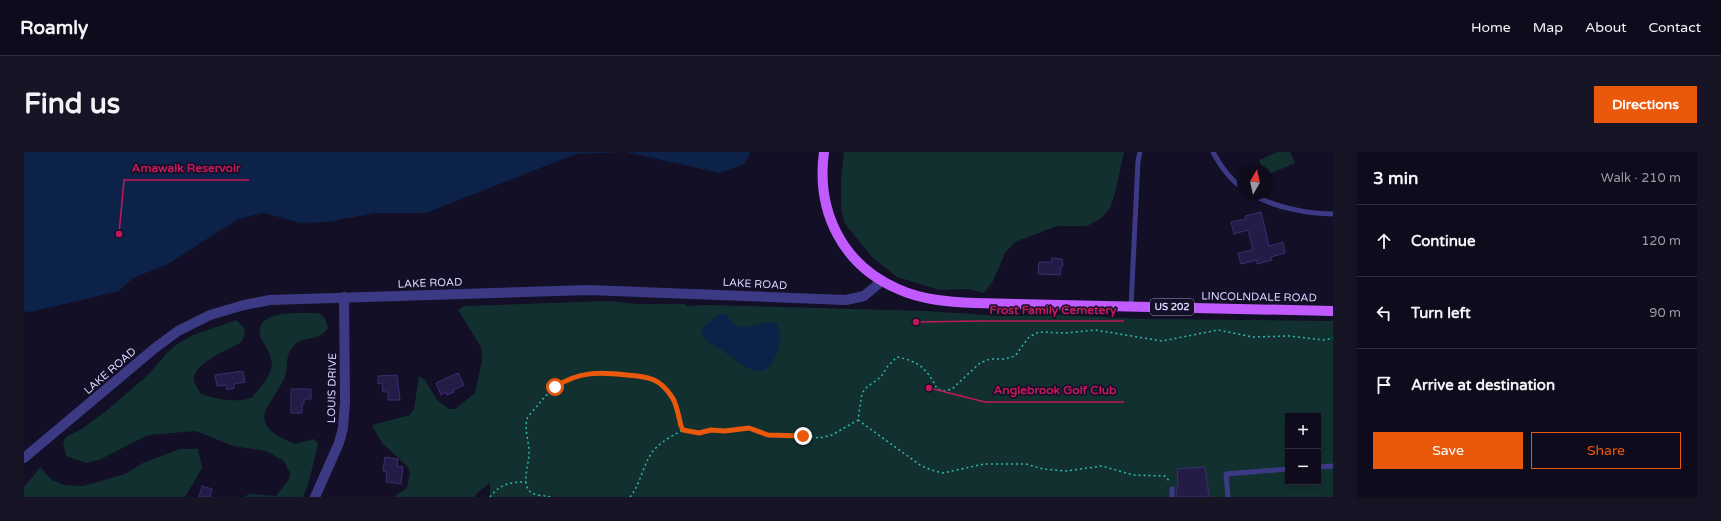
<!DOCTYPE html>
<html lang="en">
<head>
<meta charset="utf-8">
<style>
  body { margin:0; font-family:"Varela Round",sans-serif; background:#171425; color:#f1f3f6 }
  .controls { position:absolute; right:12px; bottom:12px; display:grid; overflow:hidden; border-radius:0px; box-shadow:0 2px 6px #0003 }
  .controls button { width:36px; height:36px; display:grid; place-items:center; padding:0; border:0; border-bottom:1px solid #2e2b3b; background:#0e0b1c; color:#f1f3f6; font:20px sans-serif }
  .compass { position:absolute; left:1213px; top:12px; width:36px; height:36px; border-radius:50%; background:#0e0b1c; box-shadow:0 2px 6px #0003; rotate:9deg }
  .stop { position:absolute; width:12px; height:12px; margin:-9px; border:3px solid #ea580c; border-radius:50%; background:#fff }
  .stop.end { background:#ea580c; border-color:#fff; box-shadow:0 1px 4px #0008 }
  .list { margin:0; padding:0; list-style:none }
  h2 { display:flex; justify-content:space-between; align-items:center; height:52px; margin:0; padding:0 16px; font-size:17px }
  h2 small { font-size:13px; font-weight:400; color:#9b9ba3 }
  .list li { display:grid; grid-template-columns:26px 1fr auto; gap:12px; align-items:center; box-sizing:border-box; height:72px; padding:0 16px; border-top:1px solid #2e2b3b }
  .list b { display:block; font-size:15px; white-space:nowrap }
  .list em { font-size:13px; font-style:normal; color:#9b9ba3 }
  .actions { display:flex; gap:8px; padding:12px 16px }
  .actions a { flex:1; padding:9px 0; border:1px solid #ea580c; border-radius:0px; text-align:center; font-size:14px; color:#ea580c }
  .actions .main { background:#ea580c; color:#fff }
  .icon { flex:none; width:22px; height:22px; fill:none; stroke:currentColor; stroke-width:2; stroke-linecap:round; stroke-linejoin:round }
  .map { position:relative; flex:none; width:1309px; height:345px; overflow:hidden; border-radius:0px }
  header { display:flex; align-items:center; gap:24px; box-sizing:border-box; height:56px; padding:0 20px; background:#0e0b1c; border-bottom:1px solid #2e2b3b }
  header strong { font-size:19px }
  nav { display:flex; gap:22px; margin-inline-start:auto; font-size:14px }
  .intro { display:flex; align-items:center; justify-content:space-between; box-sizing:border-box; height:96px; padding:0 24px }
  h1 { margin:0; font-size:28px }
  .button { padding:10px 18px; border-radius:0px; background:#ea580c; color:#fff; font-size:14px; font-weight:700 }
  main { display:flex; gap:24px; padding:0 24px }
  aside { flex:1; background:#0e0b1c; border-radius:0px; box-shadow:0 2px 6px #0003 }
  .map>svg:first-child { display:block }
  .green { fill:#12302f; fill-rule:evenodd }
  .water { fill:#0c2248 }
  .building { fill:#241b47; stroke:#3b2d73 }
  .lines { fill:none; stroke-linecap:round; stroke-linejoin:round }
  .path { stroke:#2fb8b0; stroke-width:1.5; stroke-dasharray:2 3; stroke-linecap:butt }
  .service { stroke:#3d3a85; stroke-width:5 }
  .minor { stroke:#3d3a85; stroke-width:10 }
  .primary { stroke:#c25bff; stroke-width:10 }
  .route { stroke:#ea580c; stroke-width:5 }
  .labels { text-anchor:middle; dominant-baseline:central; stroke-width:3; stroke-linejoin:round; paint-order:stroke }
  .shield { fill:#130f26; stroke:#9e99be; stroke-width:1 }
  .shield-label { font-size:10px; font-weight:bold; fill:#d9d4ff }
  .street-label { font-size:11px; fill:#d9d4ff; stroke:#130f26 }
  .leader { fill:none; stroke:#c2185b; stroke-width:1.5 }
  .callout-dot { fill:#c2185b; stroke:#130f26; stroke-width:1.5 }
  .callout-label { font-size:12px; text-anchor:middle; font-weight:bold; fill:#c2185b; stroke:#130f26; stroke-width:3; stroke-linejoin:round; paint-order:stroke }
</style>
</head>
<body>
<header>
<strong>Roamly</strong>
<nav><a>Home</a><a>Map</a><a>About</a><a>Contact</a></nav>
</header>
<div class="intro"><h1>Find us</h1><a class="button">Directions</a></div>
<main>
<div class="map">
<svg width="1309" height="345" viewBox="0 0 1309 345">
  <rect width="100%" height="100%" fill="#130f26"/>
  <g class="green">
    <path d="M820,0H1100L1091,41L1086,56L1076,67L1063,74H1033L991,90L981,101L969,129L960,141L945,137L916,138L873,125L849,106L821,72L817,57V27Z"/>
    <path d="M1253,0H1266L1271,11L1243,23V18H1239L1235,8Z"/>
    <path d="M585,149L613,152H660L663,154L683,153L902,159L978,164L1035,163L1120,167L1309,169V345H466V331L453,341L451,345H369L383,336L386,321L384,315L358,291L348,273L386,263L390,257L395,224L400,227L414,249L425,257H431L451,241L458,208L457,195L434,158L440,154ZM1264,264H1294V330H1264Z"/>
    <path d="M269,161H294L300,165L304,176C295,191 278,182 268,196C261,205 264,215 261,225C259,230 256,234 253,239C250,245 244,253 241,260C236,279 260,287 272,292L290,287L294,292L285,329L279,345H220L225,342L252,344L265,327L266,321L260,309L242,299L209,294L172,279L124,283L75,308L62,311L42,304L39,291L42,285L59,276L82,259L124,223L143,201L152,193L169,183L207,170L213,168L221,178L218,190C205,197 174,209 170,225C169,230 174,237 177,242C193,247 211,251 227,246C235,238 247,224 248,212C248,203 241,195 237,186C230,165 254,162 269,161Z"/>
    <path d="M156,297H174L178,316L161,345H0V334L7,327L16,315L28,328L40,333L59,334L101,322L119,311Z"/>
  </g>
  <g class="water">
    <path d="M0,0H727L720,12L696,21L602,0L552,2L402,61H352L303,70L277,71L240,61L214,67L144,112L109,126L95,139L11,159L0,160Z"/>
    <path d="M696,162H701C704,165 707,170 710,172C722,180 739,168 752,171C758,182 757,189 753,200C741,235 720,213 702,201C695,196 688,192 681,188L678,182V176Z"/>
  </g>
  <g class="building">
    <path d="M1237,60L1245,94L1259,90L1261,101L1247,105L1248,108L1233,112V108L1217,112L1214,101L1229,98L1224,78L1210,82L1207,70L1222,67L1221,64Z"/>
    <path d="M1028,106L1038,107L1039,114H1037L1036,123L1014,122L1015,110H1028Z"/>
    <path d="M219,219L221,230L210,232V236L203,238L202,233L193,234L191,223Z"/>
    <path d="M434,221L440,233L429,238L430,240L423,243L422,240L417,243L412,231Z"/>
    <path d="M373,223L376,248H364V240H359L358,231L354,232V224Z"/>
    <path d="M267,237H287V247H280V252H278V261H267Z"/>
    <path d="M361,305L374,307L373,314L379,315L377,332L362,330L363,320L359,319Z"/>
    <path d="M1181,315L1185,345H1153L1152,335H1154L1153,317Z"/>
    <path d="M178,334L188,337L186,345H175Z"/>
  </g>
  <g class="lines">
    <g class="path">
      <path d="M834,268L896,313L907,318L919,321L960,312H1002L1019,317L1042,319L1078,314L1109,323L1141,324L1146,330"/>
      <path d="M466,345C476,332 486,330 502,330"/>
      <path d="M526,345C521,343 513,344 508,341C497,335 504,314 505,304C506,292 500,279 503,267C505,262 511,257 514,253C528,234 550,222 574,220C584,220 594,222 604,223C616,224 629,225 638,234C651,246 652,258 657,275L659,278L667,281H675L687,278L701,279L725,276L744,283H779L795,286L808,283L834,268L838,241L843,235L857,225L863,215L873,205C895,209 904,218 913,237L920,239L928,237L956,211L966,207H980L991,204L1005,185L1015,180L1041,181L1071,178L1138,189L1194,178L1229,185L1265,184L1300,188L1309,186"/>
      <path d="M606,345C616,333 618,316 627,302C634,291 648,284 659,278"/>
    </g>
    <g class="service">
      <path d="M1189,0C1196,13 1206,28 1219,36"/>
      <path d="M1228,42C1248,55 1285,62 1309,62"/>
      <path d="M1107,154L1114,9L1116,0"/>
      <path d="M1294,315L1309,314"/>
      <path d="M1148,337V345"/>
      <path d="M1204,345L1202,322L1264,317"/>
    </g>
    <g class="minor">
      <path d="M0,306L131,196L154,179L186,163L220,153L246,148L564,138L822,148L840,144L858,129"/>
      <path d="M291,345L315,291L319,276L321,250L320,145"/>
    </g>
    <path class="primary" d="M800,0C792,59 818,113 874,137C898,148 925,150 951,151L1309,159"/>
  </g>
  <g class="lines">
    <path class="route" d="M531,235C555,219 576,220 603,223C612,224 621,224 630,228C637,231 644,239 648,245C653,252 655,266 657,274L659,278L675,281L687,278L701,279L725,276L744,283L779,284"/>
  </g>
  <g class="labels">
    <rect class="shield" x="1126" y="147" width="44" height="16" rx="3"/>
    <g class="shield-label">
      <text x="1148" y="155">US 202</text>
    </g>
    <g class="street-label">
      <text transform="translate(406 131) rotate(-2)">LAKE ROAD</text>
      <text transform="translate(731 132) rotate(3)">LAKE ROAD</text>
      <text transform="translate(1235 145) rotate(1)">LINCOLNDALE ROAD</text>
      <text transform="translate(86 219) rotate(-41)">LAKE ROAD</text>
      <text transform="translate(308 236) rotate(-89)">LOUIS DRIVE</text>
    </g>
  </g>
  <path class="leader" d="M95 82L100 28H225M892 170L957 169H1100M905 236L961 250H1100"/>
  <g class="callout-dot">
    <circle cx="95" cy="82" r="4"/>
    <circle cx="892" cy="170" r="4"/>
    <circle cx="905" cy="236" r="4"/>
  </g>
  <g class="callout-label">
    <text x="162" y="20">Amawalk Reservoir</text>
    <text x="1029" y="162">Frost Family Cemetery</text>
    <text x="1031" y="242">Anglebrook Golf Club</text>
  </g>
</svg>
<div class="controls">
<button>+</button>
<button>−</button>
</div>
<svg class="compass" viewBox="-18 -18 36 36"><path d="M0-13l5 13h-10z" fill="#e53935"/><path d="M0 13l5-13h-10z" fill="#9b9ba3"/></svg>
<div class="stop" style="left:531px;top:235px"></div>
<div class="stop end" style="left:779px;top:284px"></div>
</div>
<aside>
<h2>3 min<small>Walk · 210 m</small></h2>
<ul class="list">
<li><svg class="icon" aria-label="ahead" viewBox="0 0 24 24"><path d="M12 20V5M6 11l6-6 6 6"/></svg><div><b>Continue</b></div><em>120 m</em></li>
<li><svg class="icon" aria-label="left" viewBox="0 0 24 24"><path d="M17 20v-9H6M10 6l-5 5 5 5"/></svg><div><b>Turn left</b></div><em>90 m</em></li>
<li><svg class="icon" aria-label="arrive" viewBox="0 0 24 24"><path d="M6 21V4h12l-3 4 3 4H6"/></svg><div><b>Arrive at destination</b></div></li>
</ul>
<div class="actions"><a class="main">Save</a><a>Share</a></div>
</aside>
</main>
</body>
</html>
